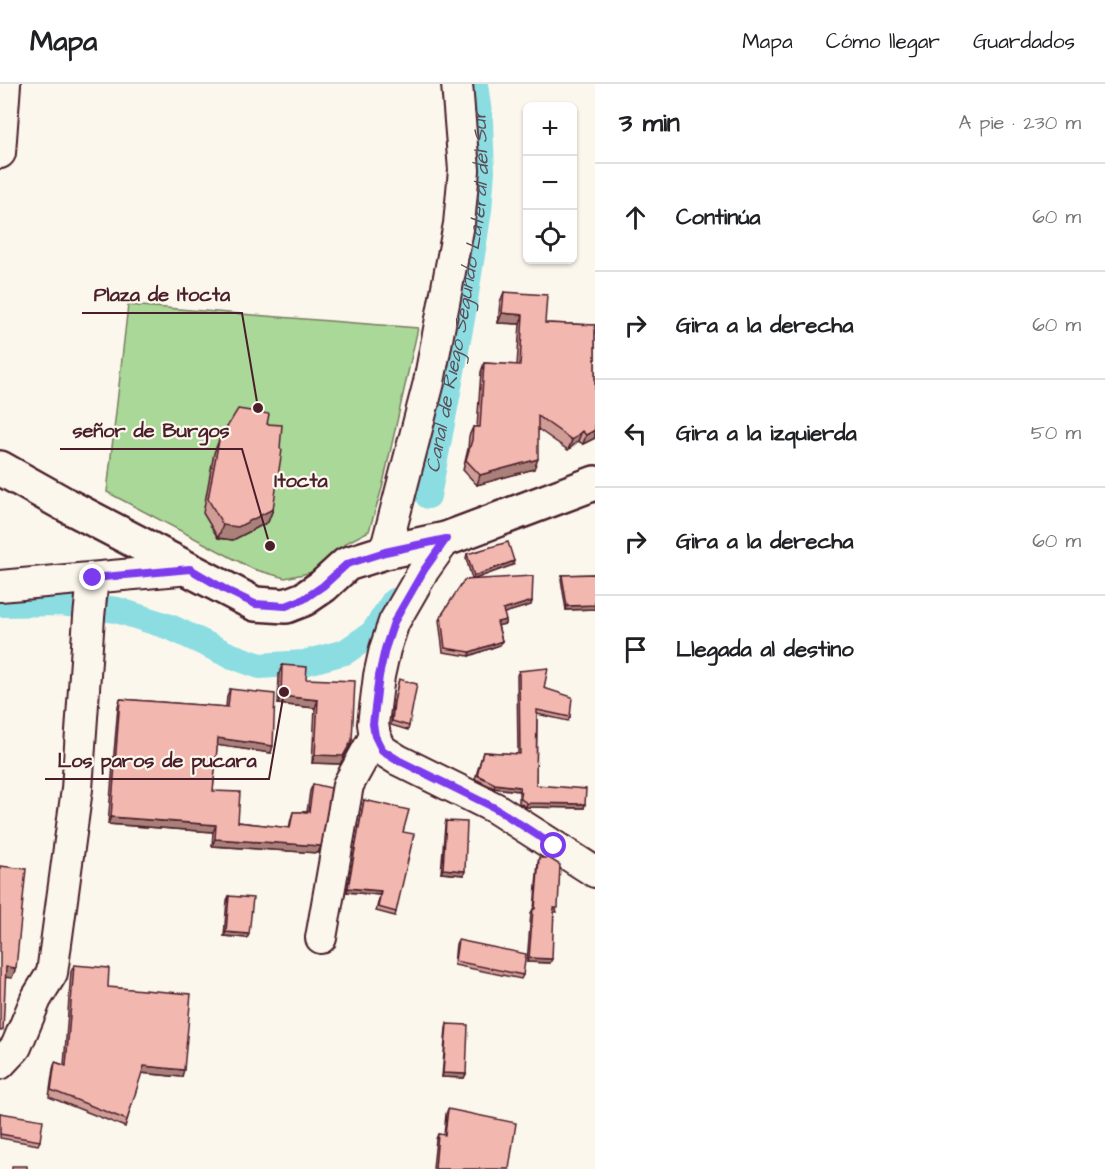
<!DOCTYPE html>
<html lang="es">
<head>
<meta charset="utf-8">
<style>
  body { margin:0; font-family:"Architects Daughter",sans-serif; background:#f2f2f2; color:#202124 }
  .controls { position:absolute; right:18px; top:18px; display:grid; overflow:hidden; border-radius:9px; box-shadow:0 2px 4px #0004 }
  .controls button { width:54px; height:54px; display:grid; place-items:center; padding:0; border:0; border-bottom:2px solid #e0e0e0; background:#fff; color:#202124; font:30px sans-serif }
  .stop { position:absolute; width:18px; height:18px; margin:-14px; border:4px solid #7c3aed; border-radius:50%; background:#fff }
  .stop.end { background:#7c3aed; border-color:#fff; box-shadow:0 2px 6px #0008 }
  .list { margin:0; padding:0; list-style:none }
  h2 { display:flex; justify-content:space-between; align-items:center; height:78px; margin:0; padding:0 24px; font-size:26px }
  h2 small { font-size:20px; font-weight:400; color:#757577 }
  .list li { display:grid; grid-template-columns:39px 1fr auto; gap:18px; align-items:center; box-sizing:border-box; height:108px; padding:0 24px; border-top:2px solid #e0e0e0 }
  .list b { display:block; font-size:22px; white-space:nowrap }
  .list em { font-size:20px; font-style:normal; color:#757577 }
  .icon { flex:none; width:33px; height:33px; fill:none; stroke:currentColor; stroke-width:2; stroke-linecap:round; stroke-linejoin:round }
  .map { position:relative; flex:none; width:595px; height:1085px; overflow:hidden }
  header { display:flex; align-items:center; gap:36px; box-sizing:border-box; height:84px; padding:0 30px; background:#fff; border-bottom:2px solid #e0e0e0 }
  header strong { font-size:28px }
  nav { display:flex; gap:33px; margin-inline-start:auto; font-size:21px }
  main { display:flex }
  aside { flex:1; background:#fff }
  .map>svg:first-child { display:block }
  .green { fill:#a9d898; stroke:#7a7c62; stroke-width:1.5 }
  .lines { fill:none; stroke-linecap:round; stroke-linejoin:round }
  .canal { stroke:#8cdde2; stroke-width:26 }
  .minor-casing { stroke:#4a1f2b; stroke-width:34 }
  .major-casing { stroke:#4a1f2b; stroke-width:38 }
  .minor { stroke:#fbf7ec; stroke-width:30 }
  .major { stroke:#fbf7ec; stroke-width:33 }
  .wall { fill:#d09d96; stroke:#4a1f2b; stroke-width:1.5 }
  .shaded-wall { fill:#a9807a; stroke:#4a1f2b; stroke-width:1.5 }
  .building { fill:#f2b7ae; stroke:#4a1f2b; stroke-width:1.5 }
  .route { stroke:#7c3aed; stroke-width:8 }
  .labels { text-anchor:middle; dominant-baseline:central; stroke-width:4.5; stroke-linejoin:round; paint-order:stroke }
  .water-label { font-size:20px; font-style:italic; fill:#5a4e59; stroke:#fbf7ec }
  .neighbourhood-label { font-size:20px; font-weight:bold; fill:#4a1f2b; stroke:#fbf7ec }
  .leader { fill:none; stroke:#4a1f2b; stroke-width:2 }
  .callout-dot { fill:#4a1f2b; stroke:#fbf7ec; stroke-width:2 }
  .callout-label { font-size:20px; text-anchor:middle; font-weight:bold; fill:#4a1f2b; stroke:#fbf7ec; stroke-width:4.5; stroke-linejoin:round; paint-order:stroke }
</style>
</head>
<body>
<header>
<strong>Mapa</strong>
<nav><a>Mapa</a><a>Cómo llegar</a><a>Guardados</a></nav>
</header>
<main>
<div class="map">
<svg width="595" height="1085" viewBox="0 0 595 1085">
  <rect width="100%" height="100%" fill="#fbf7ec"/>
  <filter id="ink" filterUnits="userSpaceOnUse"><feTurbulence type="fractalNoise" baseFrequency=".0167" numOctaves="2"/><feDisplacementMap in="SourceGraphic" scale="12" xChannelSelector="R" yChannelSelector="G"/><feConvolveMatrix kernelMatrix="1 2 1 2 8 2 1 2 1" color-interpolation-filters="sRGB"/></filter>
  <g filter="url(#ink)">
    <path class="green" d="M128,221L418,244L382,404L369,447L346,459L313,488L285,494L253,485L107,408Z"/>
    <g class="lines">
      <g class="canal">
        <path id="s1" d="M428,412L462,235L479,126L482,87L480,37L475,0"/>
        <path d="M0,520L61,519L117,526L170,543L229,571L260,582L304,579L345,568L373,549L394,517"/>
      </g>
      <g class="minor-casing">
        <g id="minor">
          <path d="M0,69L5,0"/>
          <path d="M446,455L424,486L394,538L385,565L379,592L373,640L375,652L382,666L398,676L495,724L595,788"/>
          <path d="M385,468L429,298L459,140L464,86L457,0"/>
          <path d="M0,502L190,485"/>
          <path d="M321,854L348,701L375,652"/>
          <path d="M0,980L16,963L36,915L52,889L77,705L89,533L93,494"/>
        </g>
      </g>
      <g class="major-casing">
        <path id="major" d="M0,384L66,421L255,520L286,522L304,515L323,502L347,480L385,468L446,455L595,399"/>
      </g>
      <use href="#minor" class="minor"/>
      <use href="#major" class="major"/>
    </g>
    <g class="wall">
      <path d="M504,208L545,239L595,241V354L583,360L578,357L568,366L538,345L534,385L477,401L463,386L468,365L469,352L473,343H477L481,288L484,279L517,281L520,240L498,239L500,218Z"/>
      <path d="M267,340L273,425L268,438L233,456L218,454L203,429L214,369L219,356Z"/>
      <path d="M467,470L513,481L474,495L532,517L531,521L504,529L505,540L498,541L502,557L500,561L469,572L443,568L439,536L441,532L472,495L466,474Z"/>
      <path d="M595,490V525L566,526L561,495L562,491Z"/>
      <path d="M282,581L306,595L352,656L349,664L340,680L312,679L315,624L278,620L279,590Z"/>
      <path d="M519,587L544,604L570,633L568,637L537,630L536,701L585,720L584,724L526,723L519,719V707L494,704L475,695L483,668L518,670L517,591Z"/>
      <path d="M399,595L409,642L408,646L391,641L393,622Z"/>
      <path d="M230,605L271,669L217,661L213,707L238,738L289,744L291,735L293,728H307L310,707L313,700L318,769L212,762L213,748L108,740L118,622L120,615L226,623L227,612Z"/>
      <path d="M364,716L403,748L396,828L395,832L376,827L380,811L347,808Z"/>
      <path d="M446,737L464,791L441,789L445,741Z"/>
      <path d="M539,774L557,828H554L550,879L527,878L531,829L533,825H534L538,778Z"/>
      <path d="M229,812L249,850L247,854L224,852L227,816Z"/>
      <path d="M458,856L523,891L521,895L454,881L456,860Z"/>
      <path d="M74,881L108,903L182,993L141,989L125,1043L49,1013L53,985L55,978L64,981L71,888Z"/>
      <path d="M447,940L466,990L464,994L442,993L446,944Z"/>
      <path d="M448,1025L509,1085H433L436,1055L438,1050L444,1051L446,1030Z"/>
      <path d="M0,1029L40,1057L38,1061L0,1054Z"/>
    </g>
    <g class="shaded-wall">
      <path d="M502,229L523,231L520,240L498,239Z"/>
      <path d="M595,346V354L583,360L586,351Z"/>
      <path d="M582,347L578,357L568,366L572,356Z"/>
      <path d="M538,375L534,385L477,401L480,391Z"/>
      <path d="M273,425L268,438L233,456L218,454L223,441Z"/>
      <path d="M514,477L513,481L472,496L474,492Z"/>
      <path d="M532,517L531,521L501,530L503,526Z"/>
      <path d="M595,521V525L566,526L567,522Z"/>
      <path d="M506,536L505,540L496,542L497,538Z"/>
      <path d="M502,557L500,561L469,572L470,568Z"/>
      <path d="M281,612L318,616L315,624L278,620Z"/>
      <path d="M218,654L273,662L271,669L215,661Z"/>
      <path d="M352,656L349,664L340,680L312,679L315,671Z"/>
      <path d="M495,700L520,703L519,707L494,704Z"/>
      <path d="M527,719L585,720L584,724L526,723Z"/>
      <path d="M111,733L216,741L213,748L108,740Z"/>
      <path d="M215,755L321,762L318,769L212,762Z"/>
      <path d="M443,785L465,787L464,791L441,789Z"/>
      <path d="M348,804L381,807L380,811L347,808Z"/>
      <path d="M226,848L249,850L247,854L224,852Z"/>
      <path d="M529,874L552,875L550,879L527,878Z"/>
      <path d="M6,883L16,884L12,894L2,893Z"/>
      <path d="M144,982L184,986L182,993L141,989Z"/>
      <path d="M443,989L466,990L464,994L442,993Z"/>
    </g>
    <g class="building">
      <path d="M504,208L547,211L545,239L595,241V346L586,351L582,347L572,356L538,332V375L480,391L466,376L472,356L473,343H480L484,279L520,281L523,231L502,229Z"/>
      <path d="M238,325L269,330L267,340L282,341L280,364L282,366L273,425L238,443L223,441L208,415L219,356Z"/>
      <path d="M508,458L514,477L474,492L467,470Z"/>
      <path d="M595,490V521L567,522L562,491Z"/>
      <path d="M533,492L532,517L503,526L506,536L497,538L502,557L470,568L445,564L441,532L464,496Z"/>
      <path d="M282,581L307,583L306,595L355,597L352,656L343,672L315,671L318,616L281,612Z"/>
      <path d="M548,584L544,604L572,613L570,633L537,626L536,701L586,705L585,720L527,719L521,715L520,703L495,700L477,691L483,668L520,670L519,587Z"/>
      <path d="M399,595L417,600L409,642L392,637L394,618Z"/>
      <path d="M230,605L275,610L273,662L218,654L213,707L240,708L238,738L290,744L293,728H309L313,700L331,704L321,762L215,755L216,741L111,733L120,615L228,623Z"/>
      <path d="M364,716L409,726L403,748L414,750L396,828L378,823L381,807L348,804Z"/>
      <path d="M446,737L467,738L465,787L443,785Z"/>
      <path d="M539,774H549L560,781L558,824H554L552,875L529,874L533,825H535Z"/>
      <path d="M0,782L26,785L16,884L6,883L3,946L1,947H0Z"/>
      <path d="M229,812L253,814L249,850L226,848Z"/>
      <path d="M458,856L526,870L523,891L455,877Z"/>
      <path d="M74,881L109,884L108,903L191,910L184,986L144,982L127,1036L51,1006L55,978L66,982Z"/>
      <path d="M447,940L468,941L466,990L443,989Z"/>
      <path d="M448,1025L516,1039L509,1085H435L438,1050L445,1051Z"/>
      <path d="M0,1029L43,1036L40,1057L0,1050Z"/>
      <rect x="12" y="1082" width="15" height="3"/>
    </g>
  </g>
  <g class="lines" filter="url(#ink)">
    <path class="route" d="M93,494L190,485L226,506L255,520L286,522L304,515L323,502L347,480L385,468L446,455L424,486L394,538L385,565L379,592L373,640L375,652L382,666L398,676L495,724L554,762"/>
  </g>
  <g class="labels">
    <g class="water-label">
      <text stroke="none"><textPath href="#s1" startOffset="208">Canal de Riego Segundo Lateral del Sur</textPath></text>
    </g>
    <g class="neighbourhood-label">
      <text x="301" y="397">Itocta</text>
    </g>
  </g>
  <path class="leader" d="M258 324L242 229H82M270 462L242 365H60M284 608L269 695H45"/>
  <g class="callout-dot">
    <circle cx="258" cy="324" r="6"/>
    <circle cx="270" cy="462" r="6"/>
    <circle cx="284" cy="608" r="6"/>
  </g>
  <g class="callout-label">
    <text x="162" y="217">Plaza de Itocta</text>
    <text x="151" y="353">señor de Burgos</text>
    <text x="157" y="683">Los paros de pucara</text>
  </g>
</svg>
<div class="controls">
<button>+</button>
<button>−</button>
<button><svg class="icon" aria-label="locate" viewBox="0 0 24 24"><circle cx="12" cy="12" r="6"/><path d="M12 2v4M12 18v4M2 12h4M18 12h4"/></svg></button>
</div>
<div class="stop" style="left:554px;top:762px"></div>
<div class="stop end" style="left:93px;top:494px"></div>
</div>
<aside>
<h2>3 min<small>A pie · 230 m</small></h2>
<ul class="list">
<li><svg class="icon" aria-label="ahead" viewBox="0 0 24 24"><path d="M12 20V5M6 11l6-6 6 6"/></svg><div><b>Continúa</b></div><em>60 m</em></li>
<li><svg class="icon" aria-label="right" viewBox="0 0 24 24"><path d="M7 20v-9h11M14 6l5 5-5 5"/></svg><div><b>Gira a la derecha</b></div><em>60 m</em></li>
<li><svg class="icon" aria-label="left" viewBox="0 0 24 24"><path d="M17 20v-9H6M10 6l-5 5 5 5"/></svg><div><b>Gira a la izquierda</b></div><em>50 m</em></li>
<li><svg class="icon" aria-label="right" viewBox="0 0 24 24"><path d="M7 20v-9h11M14 6l5 5-5 5"/></svg><div><b>Gira a la derecha</b></div><em>60 m</em></li>
<li><svg class="icon" aria-label="arrive" viewBox="0 0 24 24"><path d="M6 21V4h12l-3 4 3 4H6"/></svg><div><b>Llegada al destino</b></div></li>
</ul>
</aside>
</main>
</body>
</html>
